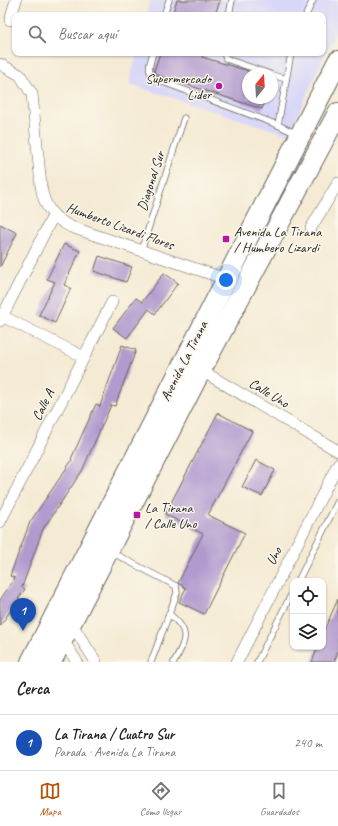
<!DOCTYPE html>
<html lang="es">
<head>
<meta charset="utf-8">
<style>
  body { margin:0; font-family:Caveat,sans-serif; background:#f2f2f2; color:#222 }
  .controls { position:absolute; right:12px; bottom:12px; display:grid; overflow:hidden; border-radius:8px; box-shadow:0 1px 3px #0004 }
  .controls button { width:36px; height:36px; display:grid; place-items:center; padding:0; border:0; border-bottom:1px solid #e0e0e0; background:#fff; color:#222; font:20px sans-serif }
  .compass { position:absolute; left:242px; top:68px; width:36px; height:36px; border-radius:50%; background:#fff; box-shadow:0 1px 3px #0004; rotate:18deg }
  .you { position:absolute; left:226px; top:280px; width:14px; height:14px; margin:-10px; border:3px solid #fff; border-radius:50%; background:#1a73e8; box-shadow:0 0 0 6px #1a73e833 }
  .badge { display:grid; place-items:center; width:26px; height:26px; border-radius:50%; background:#b45309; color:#fff; font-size:13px; font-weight:700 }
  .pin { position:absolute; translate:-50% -33px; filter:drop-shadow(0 1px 2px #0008) }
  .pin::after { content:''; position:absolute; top:21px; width:14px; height:12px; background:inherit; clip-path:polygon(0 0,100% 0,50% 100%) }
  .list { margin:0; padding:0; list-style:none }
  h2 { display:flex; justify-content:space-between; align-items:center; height:52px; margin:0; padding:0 16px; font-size:17px }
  h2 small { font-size:13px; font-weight:400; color:#767676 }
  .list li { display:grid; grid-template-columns:26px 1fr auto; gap:12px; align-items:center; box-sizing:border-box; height:56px; padding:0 16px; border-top:1px solid #e0e0e0 }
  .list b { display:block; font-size:15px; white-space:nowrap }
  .list p { margin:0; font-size:13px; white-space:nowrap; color:#767676 }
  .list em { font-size:13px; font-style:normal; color:#767676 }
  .icon { flex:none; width:22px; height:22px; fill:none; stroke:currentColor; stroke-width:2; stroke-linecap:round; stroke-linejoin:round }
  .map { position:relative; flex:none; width:338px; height:662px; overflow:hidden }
  .search { position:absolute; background:#fff; box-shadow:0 1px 3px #0004; left:12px; right:12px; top:12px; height:44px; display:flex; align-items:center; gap:10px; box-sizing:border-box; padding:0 14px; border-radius:8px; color:#767676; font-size:15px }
  .sheet { height:108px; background:#fff }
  nav { display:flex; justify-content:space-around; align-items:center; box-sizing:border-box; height:56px; border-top:1px solid #e0e0e0; background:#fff; font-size:11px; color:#767676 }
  nav a { display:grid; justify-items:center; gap:2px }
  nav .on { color:#b45309 }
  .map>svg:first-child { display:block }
  .built { fill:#d9d7f8; fill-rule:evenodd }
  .building { fill:#b19ace }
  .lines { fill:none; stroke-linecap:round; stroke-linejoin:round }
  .lane-casing { stroke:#68645c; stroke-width:7 }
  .street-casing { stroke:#68645c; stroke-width:12 }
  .highway-casing { stroke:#68645c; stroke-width:22 }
  .lane { stroke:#fff; stroke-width:5.5 }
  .street { stroke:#fff; stroke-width:11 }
  .highway { stroke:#fff; stroke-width:20 }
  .poi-dot { fill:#b5179e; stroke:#fbf7ec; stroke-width:1.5 }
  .labels { text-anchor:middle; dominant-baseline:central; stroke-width:3; stroke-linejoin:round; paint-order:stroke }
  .poi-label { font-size:14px; fill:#1c1c1c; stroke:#fbf7ec; text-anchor:start }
  .street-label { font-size:14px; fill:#1c1c1c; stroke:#fbf7ec }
</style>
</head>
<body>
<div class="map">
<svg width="338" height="662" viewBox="0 0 338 662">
  <rect width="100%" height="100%" fill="#fbf7ec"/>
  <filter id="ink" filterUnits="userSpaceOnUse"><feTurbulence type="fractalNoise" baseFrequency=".025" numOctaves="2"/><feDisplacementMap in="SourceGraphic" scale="8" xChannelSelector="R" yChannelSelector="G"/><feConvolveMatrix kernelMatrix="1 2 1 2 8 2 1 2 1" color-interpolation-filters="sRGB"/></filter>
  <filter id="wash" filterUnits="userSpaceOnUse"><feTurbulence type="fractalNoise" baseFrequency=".012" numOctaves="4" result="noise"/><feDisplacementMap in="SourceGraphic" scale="16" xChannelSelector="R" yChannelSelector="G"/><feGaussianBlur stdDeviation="0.9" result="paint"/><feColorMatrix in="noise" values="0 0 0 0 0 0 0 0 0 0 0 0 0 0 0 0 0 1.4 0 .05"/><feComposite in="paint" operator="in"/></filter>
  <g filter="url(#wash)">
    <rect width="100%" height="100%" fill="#f5ebd4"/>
    <path class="built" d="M150,0H338V26L289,135L129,84L137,53H323V15H146ZM248,74H272V98H248Z"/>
    <g id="blocks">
      <g class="building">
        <path d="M177,0H220L215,15H172Z"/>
        <path d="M160,53H203L202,57L248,71V98H266L262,109L157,75L154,71Z"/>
        <path d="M0,224L17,233L0,267Z"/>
        <path d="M64,244L80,251L64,285L71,288L55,323L39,315L55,282L47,279Z"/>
        <path d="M99,256L132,267L126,282L94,271Z"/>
        <path d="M164,273L178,283L155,314L149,309L127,338L113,328L136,298L142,302Z"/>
        <path d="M122,345L136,350L115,406L111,405L82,471L43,529L22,587L25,589L0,626V600L15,578L10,576L30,522L72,460L71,459L96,404L100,406Z"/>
        <path d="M218,413L252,431L208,515L245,533L204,614L179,602L186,588L178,583L203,534L165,514Z"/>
        <path d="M256,460L275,470L262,496L242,487Z"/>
        <path d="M338,599V651L334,662H312L318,647H323V633Z"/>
      </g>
    </g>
  </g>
  <g filter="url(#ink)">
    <use href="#blocks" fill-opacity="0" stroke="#68645c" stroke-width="1"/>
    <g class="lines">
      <g class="lane-casing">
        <g id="lane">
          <path d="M164,15L169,0"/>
          <path d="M229,15L232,0"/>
          <path d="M306,15L313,0"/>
          <path d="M153,53C150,63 146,71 155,79L278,125L297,134"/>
          <path d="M224,53L226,59L270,74"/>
          <path d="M272,75L286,79"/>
          <path d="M278,125L291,53"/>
          <path d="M141,251L184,118"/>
          <path d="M111,552L176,586L177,593L151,662"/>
          <path d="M298,581L338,501"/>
          <path d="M169,614C191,631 186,640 174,662"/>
          <path d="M257,662L293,591"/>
        </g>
      </g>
      <g class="street-casing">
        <g id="street">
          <path d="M10,20L16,0"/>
          <path d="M0,64L20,75L32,94L41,186C44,207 53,218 71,227L226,279"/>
          <path d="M311,228L338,183"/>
          <path d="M0,315L84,357"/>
          <path d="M0,321L53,216"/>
          <path d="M197,368L338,451"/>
          <path d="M0,522L112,302"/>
          <path d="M71,623L96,662"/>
          <path d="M61,637L77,662"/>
          <path d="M237,662L338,464"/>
        </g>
      </g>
      <g class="highway-casing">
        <g id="highway">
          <path d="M31,662L338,61"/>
          <path d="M51,662L201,370L338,113"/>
        </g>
      </g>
      <use href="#lane" class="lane"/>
      <use href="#street" class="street"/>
      <use href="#highway" class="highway"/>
    </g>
  </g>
  <g class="poi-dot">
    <circle cx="219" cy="86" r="4"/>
    <rect x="222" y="235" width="8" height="8" rx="2"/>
    <rect x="133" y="511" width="8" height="8" rx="2"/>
  </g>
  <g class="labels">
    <g class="poi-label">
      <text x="211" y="78" text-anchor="end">Supermercado<tspan x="211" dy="16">Lider</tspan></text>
      <text x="234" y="231">Avenida La Tirana<tspan x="234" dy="16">/ Humbero Lizardi</tspan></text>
      <text x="145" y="507">La Tirana<tspan x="145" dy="16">/ Calle Uno</tspan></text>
    </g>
    <g class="street-label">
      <text transform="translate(151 181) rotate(-72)">Diagonal Sur</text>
      <text transform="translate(120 226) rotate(20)">Humberto Lizardi Flores</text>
      <text transform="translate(184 361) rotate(-63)">Avenida La Tirana</text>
      <text transform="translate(269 393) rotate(31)">Calle Uno</text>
      <text transform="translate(43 405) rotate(-63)">Calle A</text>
      <text transform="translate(274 556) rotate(-63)">Uno</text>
    </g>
  </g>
</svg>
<div class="controls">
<button><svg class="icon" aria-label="locate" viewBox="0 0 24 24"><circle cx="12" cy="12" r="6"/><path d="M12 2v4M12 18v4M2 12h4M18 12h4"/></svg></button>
<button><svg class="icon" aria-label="layers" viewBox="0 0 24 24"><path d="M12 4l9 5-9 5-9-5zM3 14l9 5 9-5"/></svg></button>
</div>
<svg class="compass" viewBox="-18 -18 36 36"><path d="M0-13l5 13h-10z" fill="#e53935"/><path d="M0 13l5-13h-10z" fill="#767676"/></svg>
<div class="you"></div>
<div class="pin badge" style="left:23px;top:631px;background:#1a4fb4">1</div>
<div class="search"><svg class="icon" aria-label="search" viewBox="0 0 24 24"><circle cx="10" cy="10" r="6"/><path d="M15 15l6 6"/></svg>Buscar aquí</div>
</div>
<section class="sheet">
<h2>Cerca<small></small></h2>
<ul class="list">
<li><span class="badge" style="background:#1a4fb4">1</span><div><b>La Tirana / Cuatro Sur</b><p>Parada · Avenida La Tirana</p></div><em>240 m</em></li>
</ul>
</section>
<nav>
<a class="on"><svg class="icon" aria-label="map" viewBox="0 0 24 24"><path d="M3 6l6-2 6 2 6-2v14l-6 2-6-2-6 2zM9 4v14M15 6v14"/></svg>Mapa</a>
<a><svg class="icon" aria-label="directions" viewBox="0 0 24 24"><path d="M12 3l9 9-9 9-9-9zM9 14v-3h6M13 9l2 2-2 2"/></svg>Cómo llegar</a>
<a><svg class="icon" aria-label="saved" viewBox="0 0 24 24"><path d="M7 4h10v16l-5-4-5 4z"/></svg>Guardados</a>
</nav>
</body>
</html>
